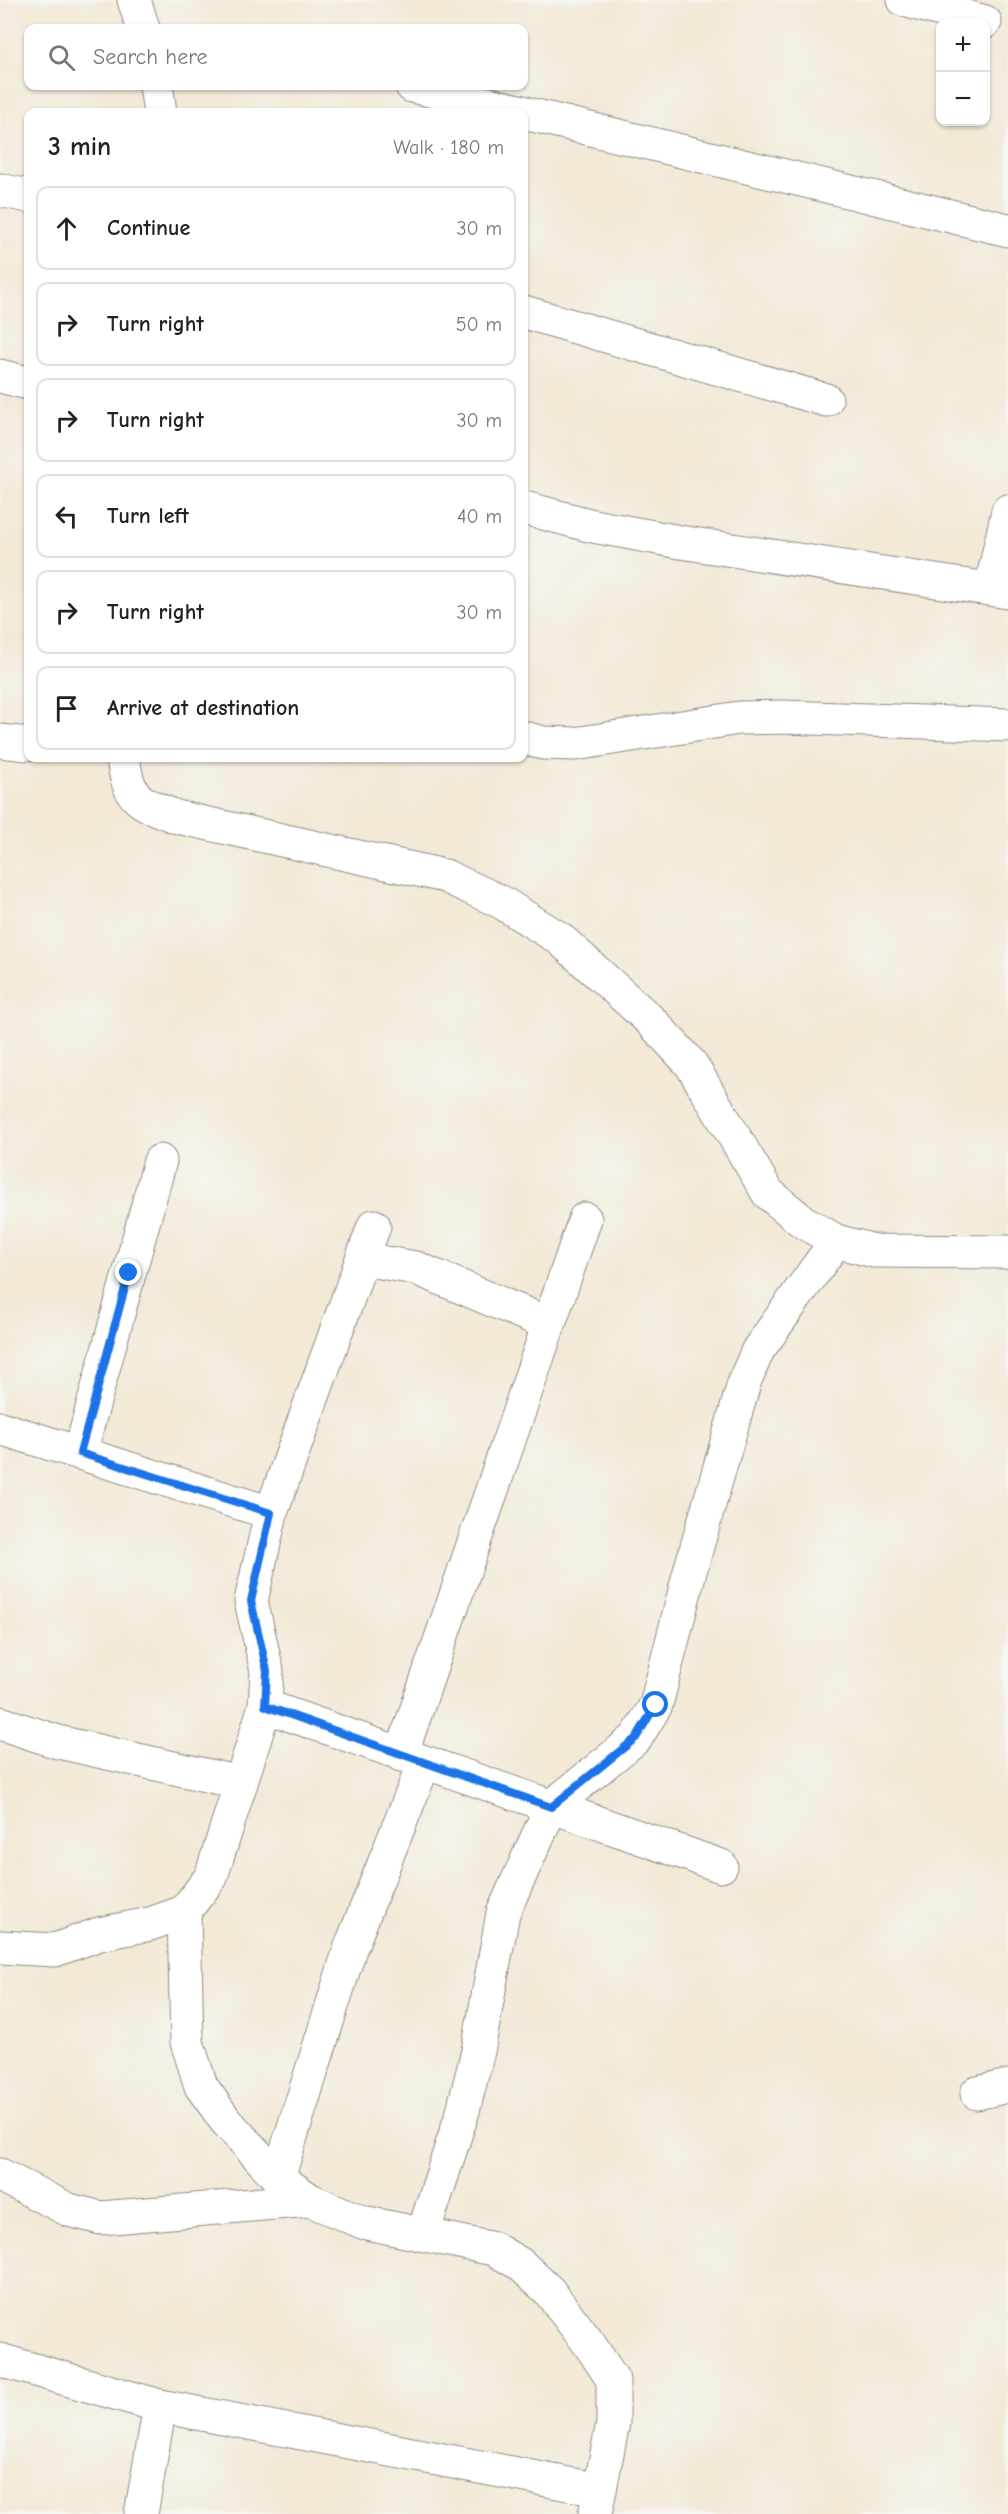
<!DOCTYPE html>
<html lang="en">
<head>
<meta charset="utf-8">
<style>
  body { margin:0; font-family:"Comic Neue",sans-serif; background:#f6f6f6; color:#222 }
  .controls { position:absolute; right:18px; top:18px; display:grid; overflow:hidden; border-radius:12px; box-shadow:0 2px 4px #0004 }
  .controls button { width:54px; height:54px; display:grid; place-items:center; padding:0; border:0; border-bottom:2px solid #e0e0e0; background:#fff; color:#222; font:30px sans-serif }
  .stop { position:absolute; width:18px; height:18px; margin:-14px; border:4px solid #1a73e8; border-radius:50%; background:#fff }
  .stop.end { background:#1a73e8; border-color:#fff; box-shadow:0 2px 6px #0008 }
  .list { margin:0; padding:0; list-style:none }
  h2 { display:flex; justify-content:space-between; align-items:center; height:78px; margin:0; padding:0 24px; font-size:26px }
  h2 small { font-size:20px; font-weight:400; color:#767676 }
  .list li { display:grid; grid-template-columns:39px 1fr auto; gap:18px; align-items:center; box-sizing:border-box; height:84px; margin:0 12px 12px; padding:0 12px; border:2px solid #e0e0e0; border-radius:12px }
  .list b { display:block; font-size:22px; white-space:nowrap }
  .list em { font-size:20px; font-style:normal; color:#767676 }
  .icon { flex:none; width:33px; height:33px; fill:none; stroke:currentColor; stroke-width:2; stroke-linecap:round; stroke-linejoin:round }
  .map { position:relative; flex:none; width:1008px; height:2514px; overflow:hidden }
  .search { position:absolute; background:#fff; box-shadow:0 2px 4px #0004; left:24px; top:24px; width:504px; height:66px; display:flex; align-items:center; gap:15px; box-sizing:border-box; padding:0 21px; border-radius:12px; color:#767676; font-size:22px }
  .panel { position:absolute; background:#fff; box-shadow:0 2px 4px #0004; left:24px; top:108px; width:504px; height:654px; border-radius:12px }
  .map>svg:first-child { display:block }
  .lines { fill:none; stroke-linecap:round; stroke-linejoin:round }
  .minor-casing { stroke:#8e8a80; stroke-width:35 }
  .minor { stroke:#fff; stroke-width:33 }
  .route { stroke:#1a73e8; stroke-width:8 }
</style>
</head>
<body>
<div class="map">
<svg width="1008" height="2514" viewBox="0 0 1008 2514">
  <rect width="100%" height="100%" fill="#f6f6f2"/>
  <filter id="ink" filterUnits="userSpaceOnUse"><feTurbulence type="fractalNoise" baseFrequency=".0167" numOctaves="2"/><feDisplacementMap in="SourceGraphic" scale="12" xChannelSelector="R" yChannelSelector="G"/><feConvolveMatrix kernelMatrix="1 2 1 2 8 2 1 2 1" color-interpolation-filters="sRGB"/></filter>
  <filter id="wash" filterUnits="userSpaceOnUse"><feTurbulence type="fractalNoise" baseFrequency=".008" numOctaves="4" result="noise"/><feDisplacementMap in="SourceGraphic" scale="24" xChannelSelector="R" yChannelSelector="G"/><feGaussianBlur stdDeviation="1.35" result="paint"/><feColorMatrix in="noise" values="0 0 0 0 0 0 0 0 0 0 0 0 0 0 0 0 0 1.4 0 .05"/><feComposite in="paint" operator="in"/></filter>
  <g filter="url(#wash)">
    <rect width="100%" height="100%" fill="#f2e9d6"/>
  </g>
  <g filter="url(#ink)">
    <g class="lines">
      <g class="minor-casing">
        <g id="minor">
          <path d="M134,0L143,28"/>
          <path d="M904,0L985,22"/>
          <path d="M156,86L160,112"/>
          <path d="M412,86L523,112"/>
          <path d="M524,113L1008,230"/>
          <path d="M0,190L28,196"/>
          <path d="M524,312L826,400"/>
          <path d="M0,376L28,383"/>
          <path d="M524,508L593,526L680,542L1008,592"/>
          <path d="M991,588L1008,511"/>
          <path d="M524,738L543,743L575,744L739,718L784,717L1008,725"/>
          <path d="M0,741L28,744"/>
          <path d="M123,758C129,801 138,802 177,817L445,876L501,902L560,939L651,1021L691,1064L768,1193L802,1221L836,1241L874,1251L1008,1252"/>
          <path d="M362,1259L416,1268L549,1324"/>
          <path d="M0,1428L271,1513"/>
          <path d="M80,1453L160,1161"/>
          <path d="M265,1706L721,1866"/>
          <path d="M0,1723L58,1742L241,1783"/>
          <path d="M401,1755L585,1219"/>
          <path d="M184,1912L187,2042L201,2086L226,2121L278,2178L310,2200L362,2222L494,2249L520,2264L549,2291L590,2345L613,2380V2423L595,2514"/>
          <path d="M0,1947L55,1950L99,1934L150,1924L184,1912L211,1877L265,1706L267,1671L251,1601L271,1513L374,1226"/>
          <path d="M977,2093L1008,2086"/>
          <path d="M0,2175L69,2210L101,2218L310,2200"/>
          <path d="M278,2178L350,1949L424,1763"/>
          <path d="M423,2234L463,2111L478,2051L503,1913L551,1807L636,1738L656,1705L690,1571L745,1380L758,1350L836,1241"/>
          <path d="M0,2360L160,2406L600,2490"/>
          <path d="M141,2514L160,2406"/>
        </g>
      </g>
      <use href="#minor" class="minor"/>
    </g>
  </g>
  <g class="lines" filter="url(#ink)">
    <path class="route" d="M129,1273L80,1453L271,1513L251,1601L267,1671L265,1706L551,1807L636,1738L656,1705"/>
  </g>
</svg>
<div class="controls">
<button>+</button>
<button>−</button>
</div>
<div class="stop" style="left:656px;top:1705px"></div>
<div class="stop end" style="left:129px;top:1273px"></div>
<div class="search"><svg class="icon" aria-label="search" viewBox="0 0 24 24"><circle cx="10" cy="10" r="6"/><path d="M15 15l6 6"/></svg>Search here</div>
<section class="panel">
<h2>3 min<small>Walk · 180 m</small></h2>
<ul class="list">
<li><svg class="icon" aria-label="ahead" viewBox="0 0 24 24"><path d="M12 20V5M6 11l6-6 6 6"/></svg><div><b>Continue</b></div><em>30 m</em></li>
<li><svg class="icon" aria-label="right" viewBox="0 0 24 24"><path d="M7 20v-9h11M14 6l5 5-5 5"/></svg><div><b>Turn right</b></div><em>50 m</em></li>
<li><svg class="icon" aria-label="right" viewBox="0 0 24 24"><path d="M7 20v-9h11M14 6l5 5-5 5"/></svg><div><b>Turn right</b></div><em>30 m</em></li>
<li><svg class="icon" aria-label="left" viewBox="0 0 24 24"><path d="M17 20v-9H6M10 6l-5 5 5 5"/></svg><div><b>Turn left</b></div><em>40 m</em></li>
<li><svg class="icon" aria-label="right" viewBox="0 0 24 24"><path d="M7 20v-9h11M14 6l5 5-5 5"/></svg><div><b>Turn right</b></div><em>30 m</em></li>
<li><svg class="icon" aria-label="arrive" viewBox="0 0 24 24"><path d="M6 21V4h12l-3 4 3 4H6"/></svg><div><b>Arrive at destination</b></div></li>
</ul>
</section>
</div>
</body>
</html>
